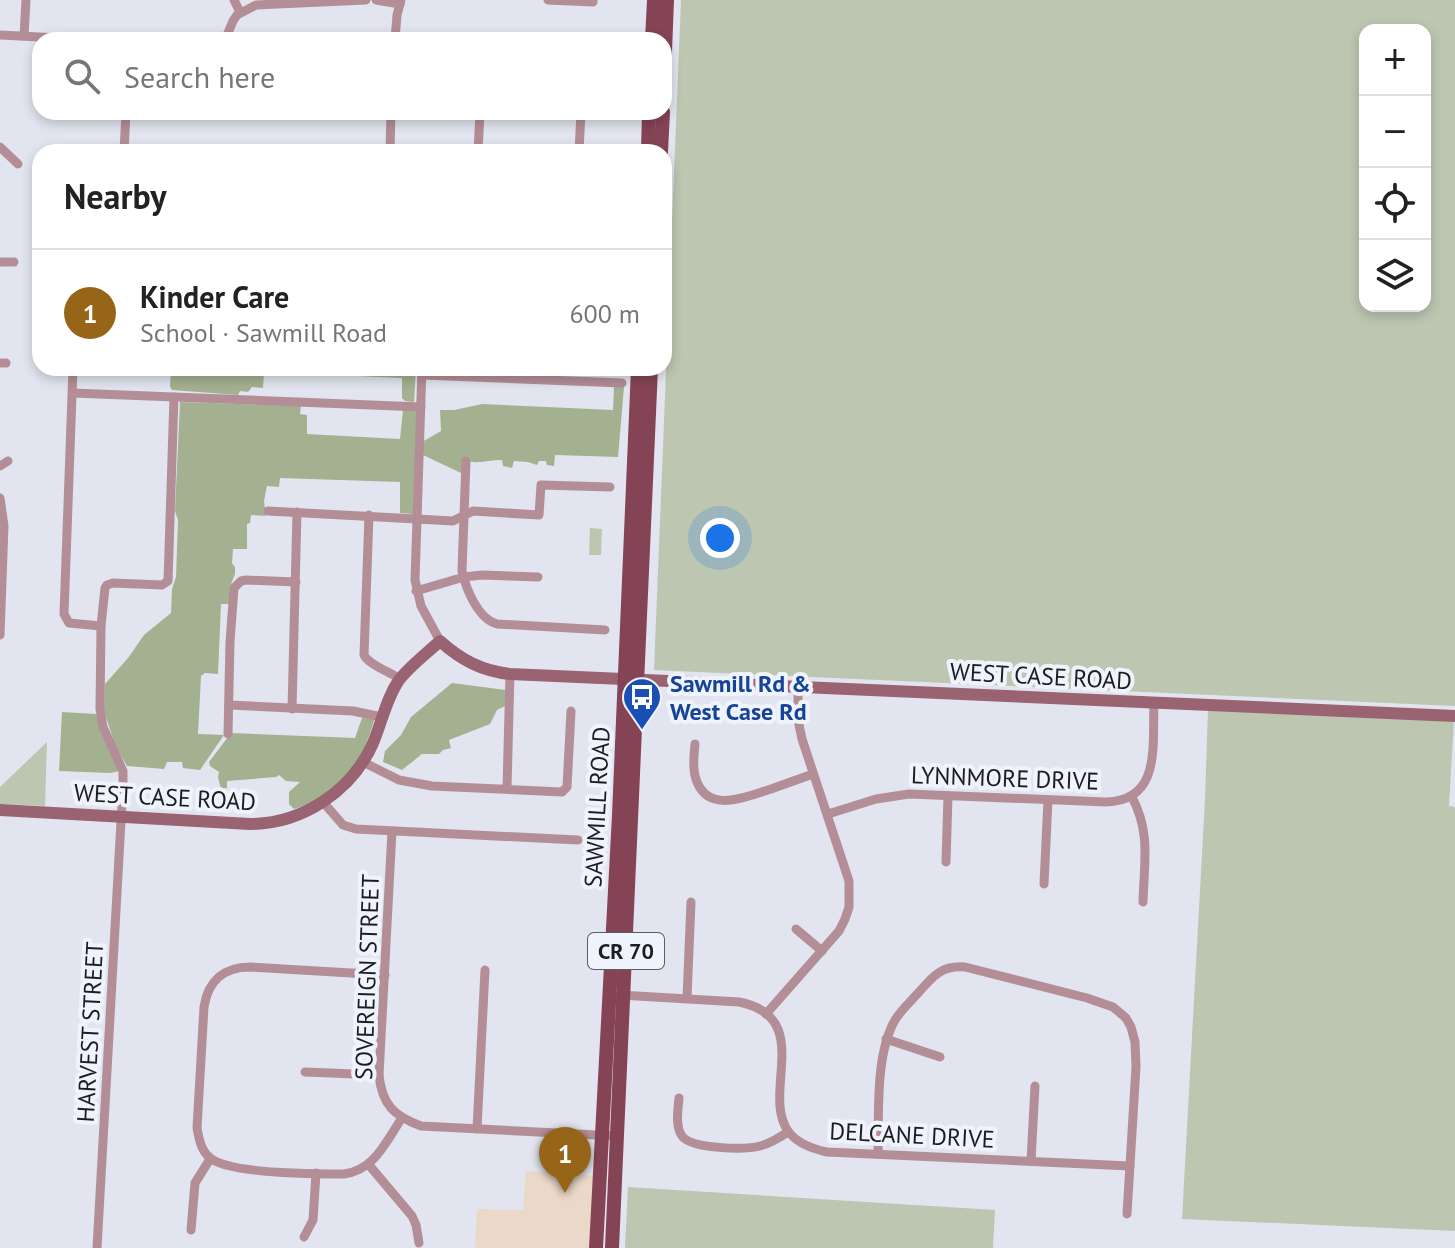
<!DOCTYPE html>
<html lang="en">
<head>
<meta charset="utf-8">
<style>
  body { margin:0; font-family:"PT Sans",sans-serif; background:#f6f6f6; color:#222 }
  .controls { position:absolute; right:24px; top:24px; display:grid; overflow:hidden; border-radius:16px; box-shadow:0 4px 12px #0003 }
  .controls button { width:72px; height:72px; display:grid; place-items:center; padding:0; border:0; border-bottom:2px solid #e0e0e0; background:#fff; color:#222; font:40px sans-serif }
  .you { position:absolute; left:720px; top:538px; width:28px; height:28px; margin:-20px; border:6px solid #fff; border-radius:50%; background:#1a73e8; box-shadow:0 0 0 12px #1a73e833 }
  .badge { display:grid; place-items:center; width:52px; height:52px; border-radius:50%; background:#966517; color:#fff; font-size:26px; font-weight:700 }
  .pin { position:absolute; translate:-50% -66px; filter:drop-shadow(0 2px 4px #0008) }
  .pin::after { content:''; position:absolute; top:42px; width:28px; height:24px; background:inherit; clip-path:polygon(0 0,100% 0,50% 100%) }
  .list { margin:0; padding:0; list-style:none }
  h2 { display:flex; justify-content:space-between; align-items:center; height:104px; margin:0; padding:0 32px; font-size:34px }
  h2 small { font-size:26px; font-weight:400; color:#767676 }
  .list li { display:grid; grid-template-columns:52px 1fr auto; gap:24px; align-items:center; box-sizing:border-box; height:128px; padding:0 32px; border-top:2px solid #e0e0e0 }
  .list b { display:block; font-size:30px; white-space:nowrap }
  .list p { margin:0; font-size:26px; white-space:nowrap; color:#767676 }
  .list em { font-size:26px; font-style:normal; color:#767676 }
  .icon { flex:none; width:44px; height:44px; fill:none; stroke:currentColor; stroke-width:2; stroke-linecap:round; stroke-linejoin:round }
  .map { position:relative; flex:none; width:1455px; height:1248px; overflow:hidden }
  .search { position:absolute; background:#fff; box-shadow:0 4px 12px #0003; left:32px; top:32px; width:640px; height:88px; display:flex; align-items:center; gap:20px; box-sizing:border-box; padding:0 28px; border-radius:24px; color:#767676; font-size:30px }
  .panel { position:absolute; background:#fff; box-shadow:0 4px 12px #0003; left:32px; top:144px; width:640px; height:232px; border-radius:24px }
  .map>svg:first-child { display:block }
  .commercial { fill:#ead8c8 }
  .green { fill:#bdc6b1; fill-rule:evenodd }
  .forest { fill:#a4b191 }
  .lines { fill:none; stroke-linecap:round; stroke-linejoin:round }
  .street { stroke:#b48e97; stroke-width:9 }
  .secondary { stroke:#996371; stroke-width:12 }
  .primary { stroke:#854456; stroke-width:14 }
  .labels { text-anchor:middle; dominant-baseline:central; stroke-width:8; stroke-linejoin:round; paint-order:stroke }
  .shield { fill:#eff3fc; stroke:#5b5d62; stroke-width:2 }
  .shield-label { font-size:22px; font-weight:bold; fill:#1c1d20 }
  .street-label { font-size:24px; fill:#1c1d20; stroke:#eff3fc }
  .transit-label { font-size:24px; font-weight:bold; fill:#164399; stroke:#eff3fc; text-anchor:start }
</style>
</head>
<body>
<div class="map">
<svg width="1455" height="1248" viewBox="0 0 1455 1248">
  <rect width="100%" height="100%" fill="#e2e5ef"/>
  <path class="commercial" d="M526,1171L596,1176L592,1248H475L477,1209L523,1210Z"/>
  <g class="green">
    <path d="M681,0H1455V706L654,670ZM1365,30H1425V306H1365Z"/>
    <path d="M590,528L602,529L601,555H589Z"/>
    <path d="M1208,709L1454,720L1449,806L1455,807V1231L1182,1219L1205,799Z"/>
    <path d="M47,742L45,806L0,804V787Z"/>
    <path d="M628,1187L995,1210L993,1248H625Z"/>
  </g>
  <g class="forest">
    <path d="M171,368H416L414,402L405,401L402,398V378L264,372L263,388L252,387L248,392L240,391L238,395L172,390L170,387Z"/>
    <path d="M614,387H624L618,457L555,455L554,466L547,465L546,461H539L537,465L528,462L514,461L512,468L503,466L502,460C488,460 477,465 464,460L461,473L423,455L422,442L441,431L440,410H454L482,404L613,410Z"/>
    <path d="M180,402L301,406L300,414L307,415V434L400,439L403,410H417L413,514L400,513V482L280,478L279,487L267,486L264,501L266,516L251,515L250,523L247,524V549H233L232,563L235,567V574L230,587L229,604H221L218,674L205,673L201,676L198,734L224,735L200,770L183,768L182,762H167L164,769L127,766L115,745L104,711L105,684L128,658L144,635L171,613L172,589L176,577L178,520L175,511Z"/>
    <path d="M452,683L506,690L505,706L497,710L490,724L449,740L451,748L443,750L439,754H422L402,770L383,762L385,751L401,735L411,717Z"/>
    <path d="M62,712L96,714L120,771L110,773L59,771Z"/>
    <path d="M363,715L375,717C362,763 341,795 294,809L289,804V792L300,782L286,781L279,775L276,777L227,781V788L221,789L218,777L219,772L210,766L209,762L231,733L355,738Z"/>
  </g>
  <g class="lines">
    <g class="street">
      <path d="M234,0L240,12"/>
      <path d="M376,0L400,4"/>
      <path d="M548,0L593,2V0"/>
      <path d="M0,35L99,40"/>
      <path d="M24,36L26,0"/>
      <path d="M225,40L233,21L237,15L256,5L366,0"/>
      <path d="M395,40L397,15L401,0"/>
      <path d="M480,112L478,152H490"/>
      <path d="M0,147L18,164"/>
      <path d="M124,152L126,112"/>
      <path d="M390,152L391,112"/>
      <path d="M579,152L581,112"/>
      <path d="M0,262H14"/>
      <path d="M0,363H6"/>
      <path d="M73,368L64,614L69,623L101,626"/>
      <path d="M422,368L415,580L421,606L440,641"/>
      <path d="M423,375L622,383"/>
      <path d="M73,393L421,407"/>
      <path d="M466,461L462,571C466,589 478,619 497,624L605,630"/>
      <path d="M0,466L8,461"/>
      <path d="M0,498L4,526L0,635"/>
      <path d="M268,511L453,521L473,511L539,515L541,485L610,487"/>
      <path d="M369,515L364,655C369,665 390,672 400,679"/>
      <path d="M416,591L464,577L482,575L538,577"/>
      <path d="M229,705L353,711L382,717"/>
      <path d="M292,709L297,512"/>
      <path d="M228,734L230,642L234,588L241,581L246,580L296,582"/>
      <path d="M695,744C694,756 692,770 697,782C710,814 748,796 771,789C785,784 799,779 813,774"/>
      <path d="M363,762L399,780L432,786L562,792L567,787L571,711"/>
      <path d="M507,788L510,674"/>
      <path d="M1132,797C1151,833 1144,863 1143,902"/>
      <path d="M323,802L343,825L356,829L578,840"/>
      <path d="M828,814L876,799L909,794L1106,802C1162,801 1152,744 1154,704"/>
      <path d="M392,831L379,1075C382,1105 394,1116 421,1126L616,1136"/>
      <path d="M946,862L948,796"/>
      <path d="M1044,884L1048,800"/>
      <path d="M796,929L822,951"/>
      <path d="M385,975L250,967C224,967 208,981 204,1007L197,1128C199,1139 201,1150 209,1157C226,1174 317,1174 344,1174C375,1170 386,1141 402,1118"/>
      <path d="M620,995L739,1002C815,1017 761,1093 788,1131C797,1144 813,1149 827,1152L1130,1166"/>
      <path d="M687,998L691,902"/>
      <path d="M766,1014L839,931L845,919L849,907V881L802,739L798,720V688"/>
      <path d="M886,1039L940,1057"/>
      <path d="M305,1072L379,1075"/>
      <path d="M679,1098C678,1110 675,1126 682,1136C691,1149 745,1150 760,1146C771,1143 779,1138 788,1132"/>
      <path d="M477,1129L485,970"/>
      <path d="M878,1154C879,1114 875,1055 895,1020C901,1010 911,1001 919,992C933,976 942,965 965,967L1087,998L1113,1007L1126,1018L1131,1027L1135,1042L1136,1067L1127,1214"/>
      <path d="M1031,1161L1035,1086"/>
      <path d="M369,1165L412,1216L416,1225L419,1243"/>
      <path d="M191,1230L195,1183L210,1159"/>
      <path d="M304,1237L313,1220L316,1173"/>
      <path d="M97,1248L123,786V771L103,727L100,709L101,626L105,588L107,585L113,583L162,585L168,581L174,397"/>
    </g>
    <path class="secondary" d="M0,810L250,824C302,824 352,791 373,743C382,722 386,699 399,680C410,666 427,653 440,641C461,660 482,671 510,674L1455,716"/>
    <g class="primary">
      <path d="M652,40L654,0"/>
      <path d="M664,78L667,0"/>
      <path d="M648,152L649,112"/>
      <path d="M661,152L663,112"/>
      <path d="M596,1248L619,815L638,368"/>
      <path d="M612,1248L651,368"/>
    </g>
  </g>
  <defs>
    <g id="bus-pin" transform="scale(2)"><path d="M0 17L-7.5 6A9.5 9.5 0 1 1 7.5 6Z" fill="#1a4fb4" stroke="#eff3fc"/><path d="M-5-6H5V4H4V6H2V4H-2V6H-4V4H-5ZM-3.5-4V0h7V-4ZM-3.5 1.2v1.5H-2V1.2ZM2 1.2v1.5H3.5V1.2Z" fill="#fff"/></g>
  </defs>
  <g fill-rule="evenodd">
    <use href="#bus-pin" x="642" y="697"/>
  </g>
  <g class="labels">
    <rect class="shield" x="588" y="933" width="76" height="36" rx="6"/>
    <g class="shield-label">
      <text x="626" y="951">CR 70</text>
    </g>
    <g class="street-label">
      <text transform="translate(1041 676) rotate(3)">WEST CASE ROAD</text>
      <text transform="translate(1005 778) rotate(2)">LYNNMORE DRIVE</text>
      <text transform="translate(165 797) rotate(3)">WEST CASE ROAD</text>
      <text transform="translate(597 807) rotate(-87)">SAWMILL ROAD</text>
      <text transform="translate(367 977) rotate(-88)">SOVEREIGN STREET</text>
      <text transform="translate(90 1032) rotate(-87)">HARVEST STREET</text>
      <text transform="translate(912 1135) rotate(3)">DELCANE DRIVE</text>
    </g>
    <g class="transit-label">
      <text x="670" y="683">Sawmill Rd &amp;<tspan x="670" dy="28">West Case Rd</tspan></text>
    </g>
  </g>
</svg>
<div class="controls">
<button>+</button>
<button>−</button>
<button><svg class="icon" aria-label="locate" viewBox="0 0 24 24"><circle cx="12" cy="12" r="6"/><path d="M12 2v4M12 18v4M2 12h4M18 12h4"/></svg></button>
<button><svg class="icon" aria-label="layers" viewBox="0 0 24 24"><path d="M12 4l9 5-9 5-9-5zM3 14l9 5 9-5"/></svg></button>
</div>
<div class="you"></div>
<div class="pin badge" style="left:565px;top:1193px">1</div>
<div class="search"><svg class="icon" aria-label="search" viewBox="0 0 24 24"><circle cx="10" cy="10" r="6"/><path d="M15 15l6 6"/></svg>Search here</div>
<section class="panel">
<h2>Nearby<small></small></h2>
<ul class="list">
<li><span class="badge">1</span><div><b>Kinder Care</b><p>School · Sawmill Road</p></div><em>600 m</em></li>
</ul>
</section>
</div>
</body>
</html>
